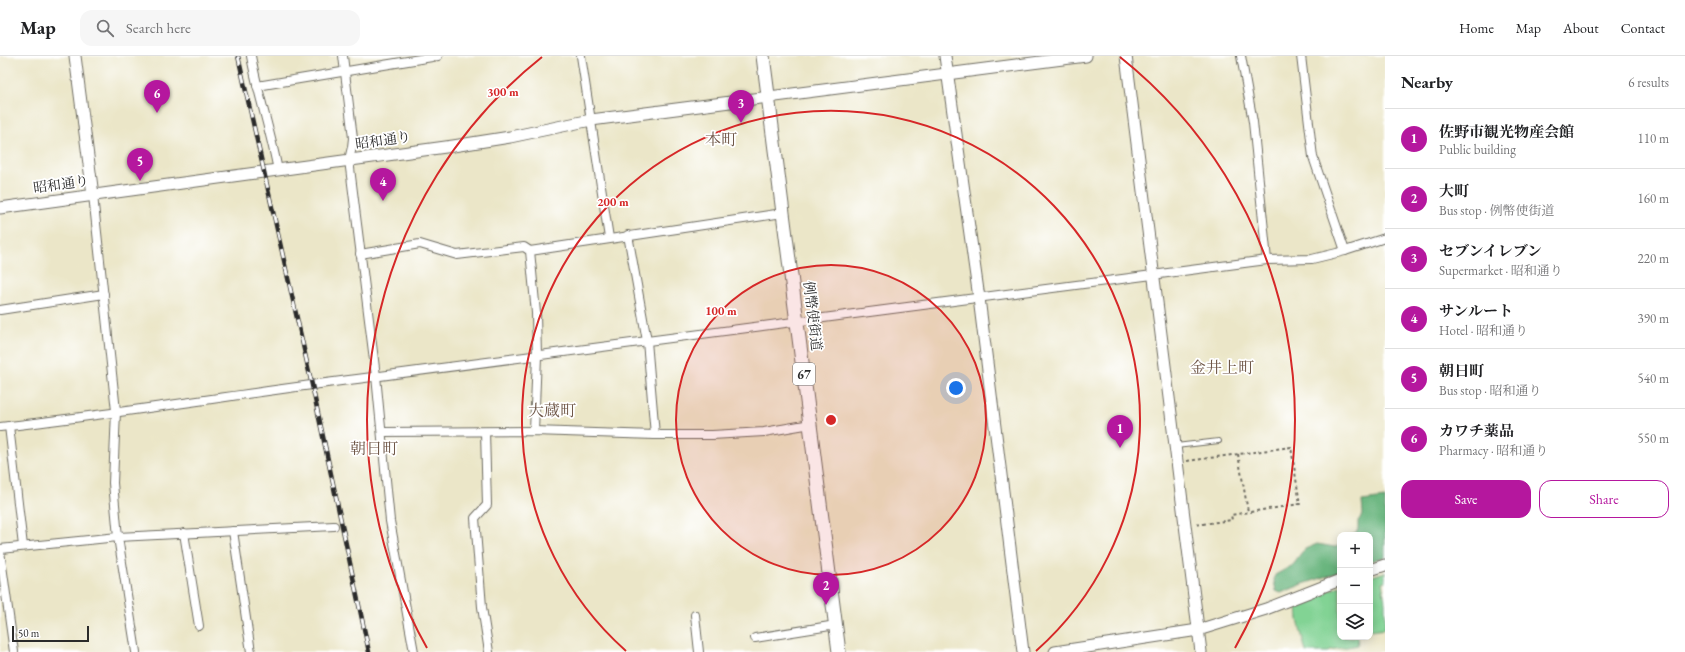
<!DOCTYPE html>
<html lang="en">
<head>
<meta charset="utf-8">
<style>
  body { margin:0; font-family:"EB Garamond","Noto Serif JP",serif; background:#f6f6f6; color:#202124 }
  .controls { position:absolute; right:12px; bottom:12px; display:grid; overflow:hidden; border-radius:8px; box-shadow:0 2px 10px #0003 }
  .controls button { width:36px; height:36px; display:grid; place-items:center; padding:0; border:0; border-bottom:1px solid #e0e0e0; background:#fff; color:#202124; font:20px sans-serif }
  .scale { position:absolute; left:12px; bottom:10px; width:77px; box-sizing:border-box; padding-left:4px; border:2px solid #2b2b2b; border-top:0; font-size:11px; line-height:14px; white-space:nowrap; color:#2b2b2b; -webkit-text-stroke:3px #fff; paint-order:stroke }
  .you { position:absolute; left:956px; top:332px; width:14px; height:14px; margin:-10px; border:3px solid #fff; border-radius:50%; background:#1a73e8; box-shadow:0 0 0 6px #1a73e833 }
  .badge { display:grid; place-items:center; width:26px; height:26px; border-radius:50%; background:#b5179e; color:#fff; font-size:13px; font-weight:700 }
  .pin { position:absolute; translate:-50% -33px; filter:drop-shadow(0 1px 2px #0008) }
  .pin::after { content:''; position:absolute; top:21px; width:14px; height:12px; background:inherit; clip-path:polygon(0 0,100% 0,50% 100%) }
  .list { margin:0; padding:0; list-style:none }
  h2 { display:flex; justify-content:space-between; align-items:center; height:52px; margin:0; padding:0 16px; font-size:17px }
  h2 small { font-size:13px; font-weight:400; color:#757577 }
  .list li { display:grid; grid-template-columns:26px 1fr auto; gap:12px; align-items:center; box-sizing:border-box; height:60px; padding:0 16px; border-top:1px solid #e0e0e0 }
  .list b { display:block; font-size:15px; white-space:nowrap }
  .list p { margin:0; font-size:13px; white-space:nowrap; color:#757577 }
  .list em { font-size:13px; font-style:normal; color:#757577 }
  .actions { display:flex; gap:8px; padding:12px 16px }
  .actions a { flex:1; padding:9px 0; border:1px solid #b5179e; border-radius:12px; text-align:center; font-size:14px; color:#b5179e }
  .actions .main { background:#b5179e; color:#fff }
  .icon { flex:none; width:22px; height:22px; fill:none; stroke:currentColor; stroke-width:2; stroke-linecap:round; stroke-linejoin:round }
  .map { position:relative; flex:none; width:1385px; height:596px; overflow:hidden }
  header { display:flex; align-items:center; gap:24px; box-sizing:border-box; height:56px; padding:0 20px; background:#fff; border-bottom:1px solid #e0e0e0 }
  header strong { font-size:19px }
  nav { display:flex; gap:22px; margin-inline-start:auto; font-size:14px }
  .search { width:280px; height:36px; background:#f6f6f6; display:flex; align-items:center; gap:10px; box-sizing:border-box; padding:0 14px; border-radius:12px; color:#757577; font-size:15px }
  main { display:flex }
  aside { flex:1; background:#fff }
  .map>svg:first-child { display:block }
  .green { fill:#82d394; stroke:#567f60 }
  .forest { fill:#69b57e; stroke:#4a7054 }
  .lines { fill:none; stroke-linecap:round; stroke-linejoin:round }
  .lane-casing { stroke:#6e6c62; stroke-width:6 }
  .street-casing { stroke:#6e6c62; stroke-width:10 }
  .secondary-casing { stroke:#6e6c62; stroke-width:13 }
  .primary-casing { stroke:#6e6c62; stroke-width:15 }
  .path { stroke:#6e6c62; stroke-width:2; stroke-dasharray:3 3; stroke-linecap:butt }
  .lane { stroke:#fff; stroke-width:4 }
  .street { stroke:#fff; stroke-width:8 }
  .secondary { stroke:#fff; stroke-width:11 }
  .primary { stroke:#fff; stroke-width:13 }
  .rail-casing { stroke:#2b2b2b; stroke-width:4.5 }
  .rail { stroke:#fff; stroke-width:3; stroke-dasharray:9; stroke-linecap:butt }
  .ring { fill:none; stroke:#d62828; stroke-width:2 }
  .labels { text-anchor:middle; dominant-baseline:central; stroke-width:3.5; stroke-linejoin:round; paint-order:stroke }
  .shield { fill:#fff; stroke:#6b6b6b; stroke-width:1 }
  .shield-label { font-size:13px; font-weight:bold; fill:#2b2b2b }
  .street-label { font-size:14px; fill:#2b2b2b; stroke:#fff }
  .quarter-label { font-size:16px; fill:#6f5748; stroke:#fff }
  .centre { fill:#d62828; stroke:#fff; stroke-width:2 }
  .ring-label { font-size:12px; text-anchor:middle; font-weight:bold; fill:#d62828; stroke:#fff; stroke-width:3.5; stroke-linejoin:round; paint-order:stroke }
</style>
</head>
<body>
<header>
<strong>Map</strong>
<div class="search"><svg class="icon" aria-label="search" viewBox="0 0 24 24"><circle cx="10" cy="10" r="6"/><path d="M15 15l6 6"/></svg>Search here</div>
<nav><a>Home</a><a>Map</a><a>About</a><a>Contact</a></nav>
</header>
<main>
<div class="map">
<svg width="1385" height="596" viewBox="0 0 1385 596">
  <rect width="100%" height="100%" fill="#fff"/>
  <filter id="ink" filterUnits="userSpaceOnUse"><feTurbulence type="fractalNoise" baseFrequency=".025" numOctaves="2"/><feDisplacementMap in="SourceGraphic" scale="8" xChannelSelector="R" yChannelSelector="G"/><feConvolveMatrix kernelMatrix="1 2 1 2 8 2 1 2 1" color-interpolation-filters="sRGB"/></filter>
  <filter id="wash" filterUnits="userSpaceOnUse"><feTurbulence type="fractalNoise" baseFrequency=".012" numOctaves="4" result="noise"/><feDisplacementMap in="SourceGraphic" scale="16" xChannelSelector="R" yChannelSelector="G"/><feGaussianBlur stdDeviation="0.9" result="paint"/><feColorMatrix in="noise" values="0 0 0 0 0 0 0 0 0 0 0 0 0 0 0 0 0 1.4 0 .05"/><feComposite in="paint" operator="in"/></filter>
  <g filter="url(#wash)">
    <rect width="100%" height="100%" fill="#ebe6c8"/>
    <g class="green">
      <path d="M1385,516V525L1382,526L1385,547V573L1370,575V521Z"/>
      <path d="M1340,530V581H1357L1358,589L1330,594L1329,596H1306L1298,564L1297,547Z"/>
    </g>
    <g class="forest">
      <path d="M1385,442V501L1370,505V479H1352L1356,477L1358,473V465L1363,458L1362,445Z"/>
      <path d="M1317,488L1335,491L1340,489V516L1303,528L1281,537L1276,535L1274,525L1275,519L1293,509L1305,493Z"/>
    </g>
  </g>
  <g filter="url(#ink)">
    <g class="lines">
      <g class="lane-casing">
        <path id="lane" d="M1176,390L1219,385"/>
      </g>
      <g class="street-casing">
        <g id="street">
          <path d="M251,0C258,39 271,76 278,115"/>
          <path d="M343,0L353,82L352,91L349,104L376,320L390,465L414,596"/>
          <path d="M581,0L609,182"/>
          <path d="M1241,0L1253,66L1267,204"/>
          <path d="M1301,0L1313,101L1345,195"/>
          <path d="M257,30L438,0"/>
          <path d="M93,139L116,355L113,427L118,481L136,596"/>
          <path d="M628,179L647,285L655,379"/>
          <path d="M530,195L783,157"/>
          <path d="M360,198L420,188L457,199L524,191L530,195L536,257L537,300L534,375"/>
          <path d="M0,254L104,238"/>
          <path d="M9,370L23,490"/>
          <path d="M0,371C119,358 238,338 357,323C660,284 964,243 1267,204L1312,203L1345,195L1385,182"/>
          <path d="M382,376L534,375L655,379H712L764,376L811,368"/>
          <path d="M485,376L487,449L475,462L482,551L489,596"/>
          <path d="M233,475L251,596"/>
          <path d="M184,477L199,570"/>
          <path d="M0,493L118,481L334,470"/>
          <path d="M0,495L14,596"/>
          <path d="M695,559L699,596"/>
          <path d="M755,582L836,569"/>
        </g>
      </g>
      <g class="secondary-casing">
        <g id="secondary">
          <path d="M75,0L93,139"/>
          <path d="M945,0L979,242L1023,596"/>
          <path d="M1126,0L1201,596"/>
          <path d="M0,152L453,90L510,81L591,64L1086,0"/>
          <path d="M1370,514L1385,509"/>
          <path d="M1055,596L1198,574L1266,553L1340,524"/>
        </g>
      </g>
      <g class="primary-casing">
        <path id="primary" d="M763,0L839,596"/>
      </g>
      <g class="path">
        <path d="M1238,398L1248,456"/>
        <path d="M1187,405L1291,391L1300,448L1231,459L1232,464L1195,469"/>
      </g>
      <use href="#lane" class="lane"/>
      <use href="#street" class="street"/>
      <use href="#secondary" class="secondary"/>
      <use href="#primary" class="primary"/>
      <g class="rail-casing">
        <path id="rail" d="M238,0L312,329L369,596"/>
      </g>
      <use href="#rail" class="rail"/>
    </g>
  </g>
  <circle cx="831" cy="364" r="155" fill="#d62828" fill-opacity=".12"/>
  <g class="ring">
    <circle cx="831" cy="364" r="155"/>
    <path d="M626 595A309 309 0 1 1 1036 595"/>
    <path d="M427 592A464 464 0 0 1 542 1M1120 1A464 464 0 0 1 1235 592"/>
  </g>
  <g class="labels">
    <rect class="shield" x="793" y="307" width="22" height="22" rx="3"/>
    <g class="shield-label">
      <text x="804" y="318">67</text>
    </g>
    <g class="street-label">
      <text transform="translate(383 84) rotate(-8)">昭和通り</text>
      <text transform="translate(61 128) rotate(-8)">昭和通り</text>
      <text transform="translate(813 260) rotate(83)">例幣使街道</text>
    </g>
    <g class="quarter-label">
      <text x="721" y="83">本町</text>
      <text x="1222" y="311">金井上町</text>
      <text x="552" y="354">大蔵町</text>
      <text x="374" y="392">朝日町</text>
    </g>
  </g>
  <circle cx="831" cy="364" r="6" class="centre"/>
  <g class="ring-label">
    <text x="503" y="40">300 m</text>
    <text x="613" y="150">200 m</text>
    <text x="721" y="259">100 m</text>
  </g>
</svg>
<div class="controls">
<button>+</button>
<button>−</button>
<button><svg class="icon" aria-label="layers" viewBox="0 0 24 24"><path d="M12 4l9 5-9 5-9-5zM3 14l9 5 9-5"/></svg></button>
</div>
<div class="scale">50 m</div>
<div class="you"></div>
<div class="pin badge" style="left:1120px;top:392px">1</div>
<div class="pin badge" style="left:826px;top:549px">2</div>
<div class="pin badge" style="left:741px;top:67px">3</div>
<div class="pin badge" style="left:383px;top:145px">4</div>
<div class="pin badge" style="left:140px;top:125px">5</div>
<div class="pin badge" style="left:157px;top:57px">6</div>
</div>
<aside>
<h2>Nearby<small>6 results</small></h2>
<ul class="list">
<li><span class="badge">1</span><div><b>佐野市観光物産会館</b><p>Public building</p></div><em>110 m</em></li>
<li><span class="badge">2</span><div><b>大町</b><p>Bus stop · 例幣使街道</p></div><em>160 m</em></li>
<li><span class="badge">3</span><div><b>セブンイレブン</b><p>Supermarket · 昭和通り</p></div><em>220 m</em></li>
<li><span class="badge">4</span><div><b>サンルート</b><p>Hotel · 昭和通り</p></div><em>390 m</em></li>
<li><span class="badge">5</span><div><b>朝日町</b><p>Bus stop · 昭和通り</p></div><em>540 m</em></li>
<li><span class="badge">6</span><div><b>カワチ薬品</b><p>Pharmacy · 昭和通り</p></div><em>550 m</em></li>
</ul>
<div class="actions"><a class="main">Save</a><a>Share</a></div>
</aside>
</main>
</body>
</html>
